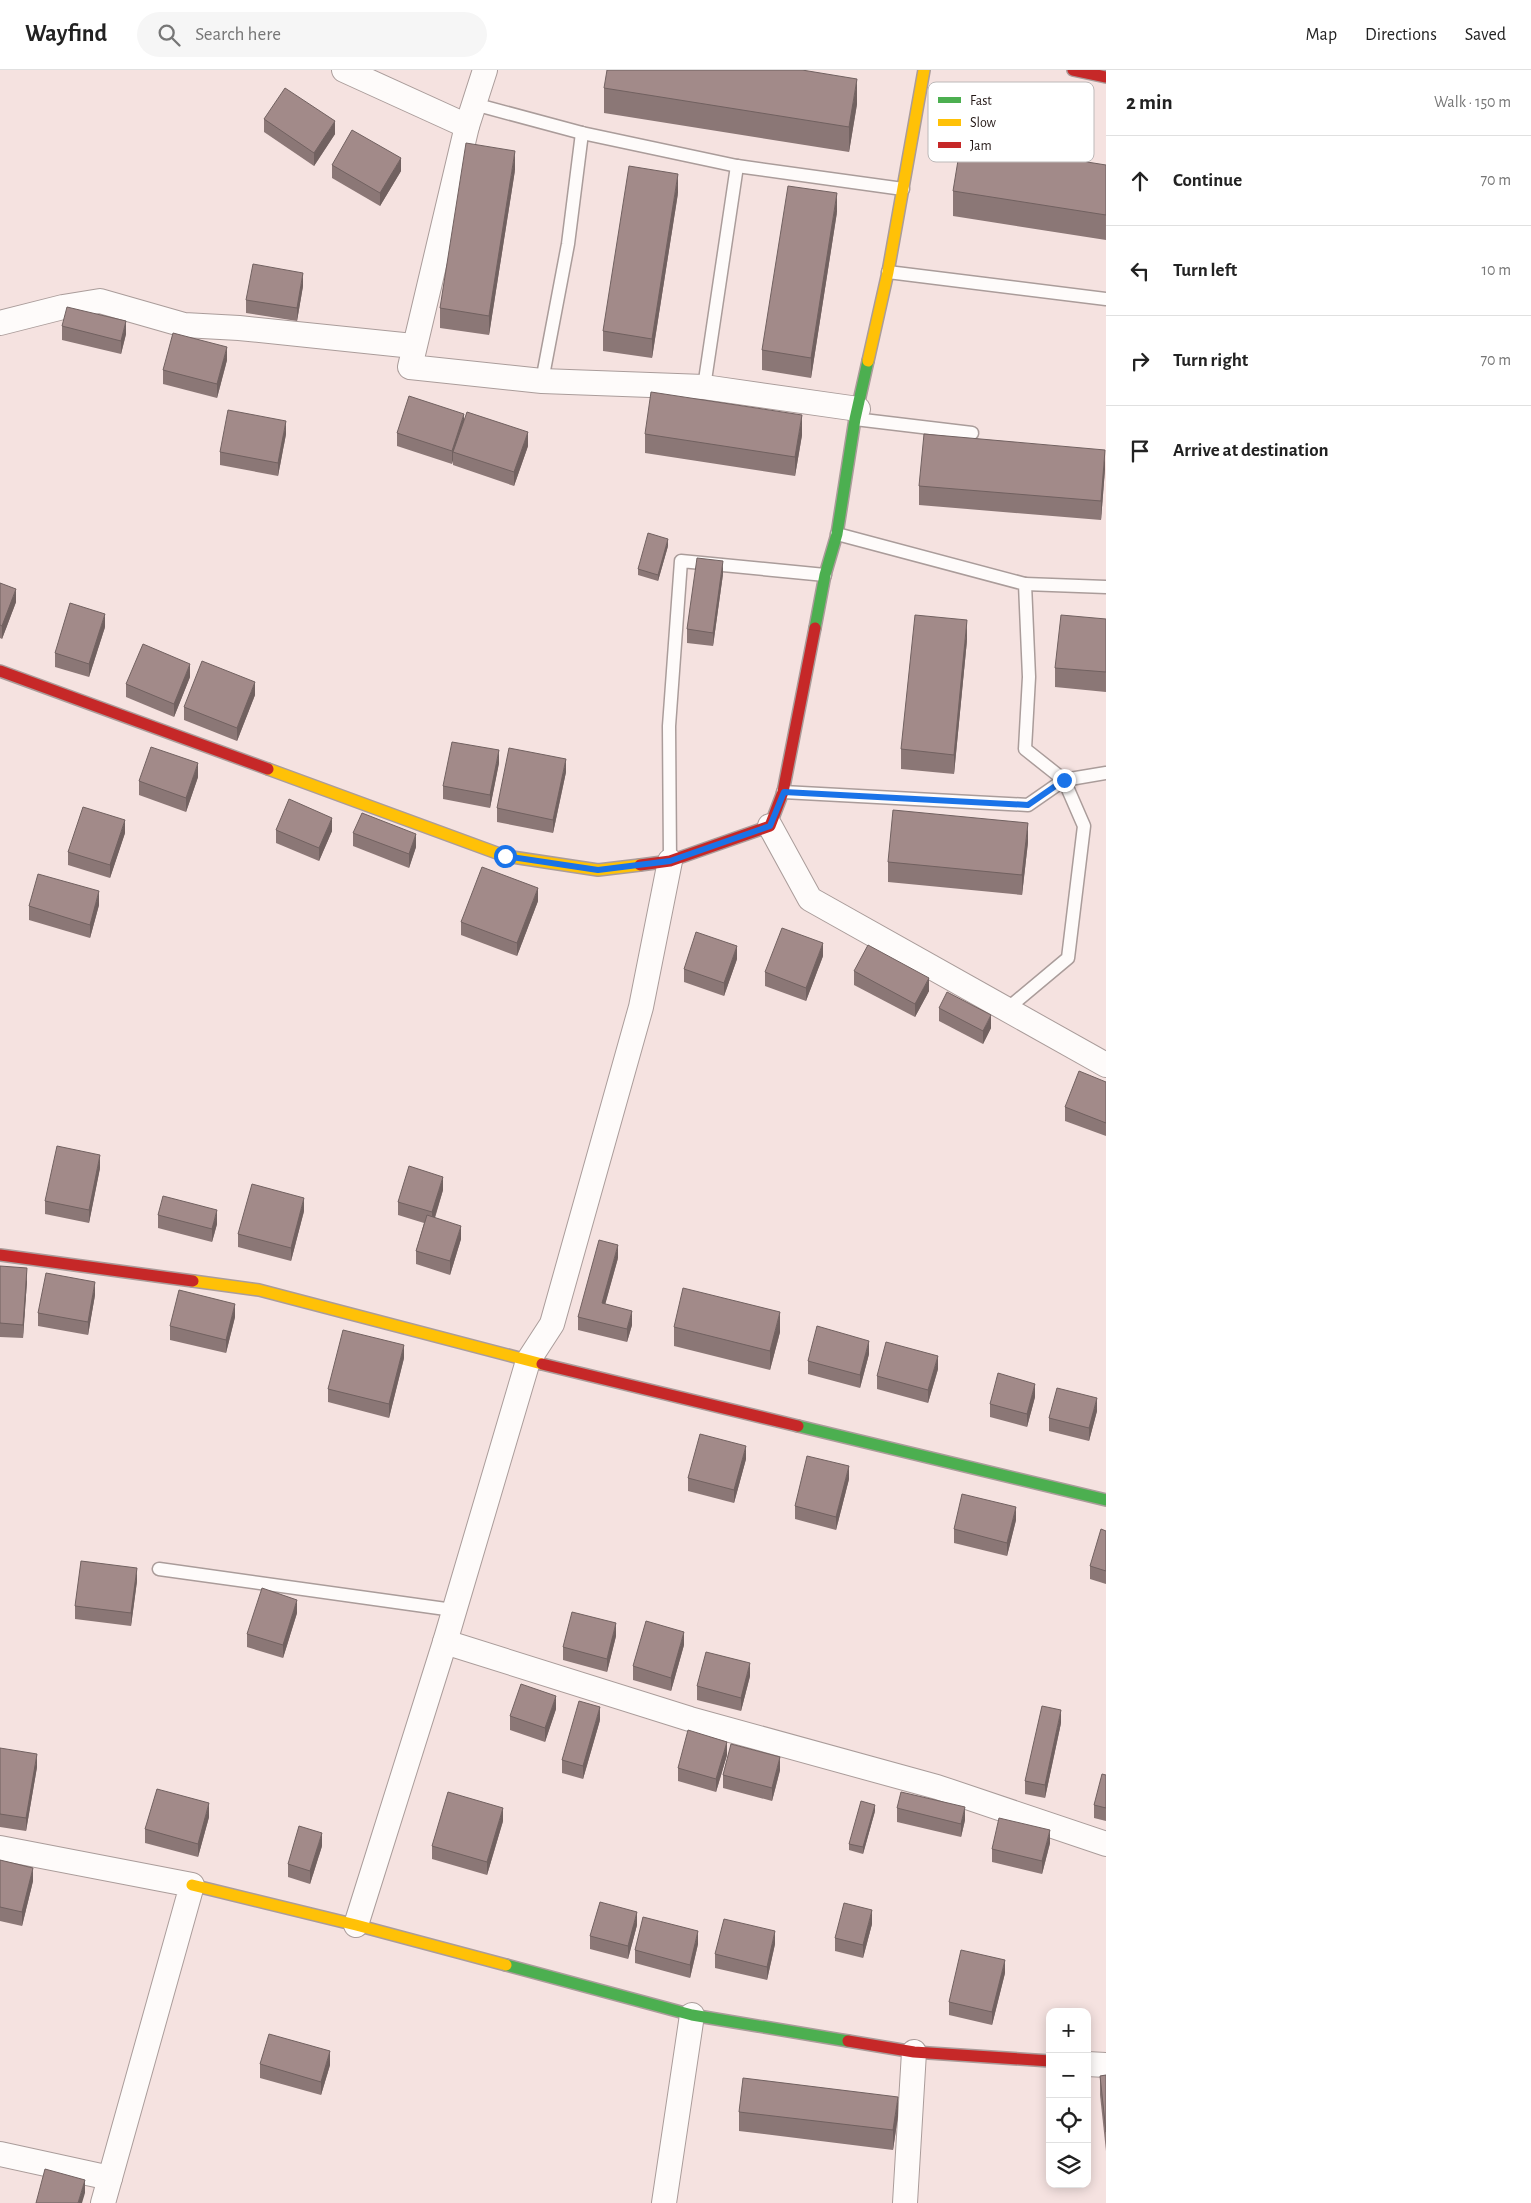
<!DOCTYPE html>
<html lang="en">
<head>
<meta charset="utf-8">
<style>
  body { margin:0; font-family:"Alegreya Sans",sans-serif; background:#f6f6f6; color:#222 }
  .controls { position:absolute; right:15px; bottom:15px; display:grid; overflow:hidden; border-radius:10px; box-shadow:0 2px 12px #0003 }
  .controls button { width:45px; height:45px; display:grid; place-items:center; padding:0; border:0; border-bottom:1px solid #e0e0e0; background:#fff; color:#222; font:25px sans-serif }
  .stop { position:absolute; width:15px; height:15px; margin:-11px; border:4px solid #1a73e8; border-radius:50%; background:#fff }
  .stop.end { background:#1a73e8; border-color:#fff; box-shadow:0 1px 5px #0008 }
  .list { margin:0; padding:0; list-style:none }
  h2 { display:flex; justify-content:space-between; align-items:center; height:65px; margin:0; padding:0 20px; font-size:21px }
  h2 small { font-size:16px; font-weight:400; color:#767676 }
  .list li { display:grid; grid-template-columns:32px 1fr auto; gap:15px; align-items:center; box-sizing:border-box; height:90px; padding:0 20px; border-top:1px solid #e0e0e0 }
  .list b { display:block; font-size:19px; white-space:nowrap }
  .list em { font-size:16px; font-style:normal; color:#767676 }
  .icon { flex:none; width:28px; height:28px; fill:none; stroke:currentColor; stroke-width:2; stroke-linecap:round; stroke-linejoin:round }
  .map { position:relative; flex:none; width:1106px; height:2133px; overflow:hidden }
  header { display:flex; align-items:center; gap:30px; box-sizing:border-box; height:70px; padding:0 25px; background:#fff; border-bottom:1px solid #e0e0e0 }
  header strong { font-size:24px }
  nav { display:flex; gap:28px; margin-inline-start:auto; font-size:18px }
  .search { width:350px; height:45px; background:#f6f6f6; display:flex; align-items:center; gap:12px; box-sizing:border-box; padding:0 18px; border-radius:28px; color:#767676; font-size:19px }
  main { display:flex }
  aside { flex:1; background:#fff }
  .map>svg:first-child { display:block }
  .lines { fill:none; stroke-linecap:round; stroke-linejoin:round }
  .lane-casing { stroke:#aa9c9a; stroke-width:15 }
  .street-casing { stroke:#aa9c9a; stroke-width:26 }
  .fast-casing { stroke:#aa9c9a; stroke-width:14 }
  .slow-casing { stroke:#aa9c9a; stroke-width:14 }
  .jam-casing { stroke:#aa9c9a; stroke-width:14 }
  .lane { stroke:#fefbfa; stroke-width:12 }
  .street { stroke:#fefbfa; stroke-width:24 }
  .fast { stroke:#4caf50; stroke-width:11 }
  .slow { stroke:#ffc107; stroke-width:11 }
  .jam { stroke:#c62828; stroke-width:11 }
  .wall { fill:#8b7776 }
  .shaded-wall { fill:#716160 }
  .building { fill:#a28a89; stroke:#716160 }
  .route { stroke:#1a73e8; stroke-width:6 }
  .key { fill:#fff; stroke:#bdb9b9; stroke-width:1 }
  .key-label { font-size:14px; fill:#231715 }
</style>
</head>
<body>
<header>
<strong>Wayfind</strong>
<div class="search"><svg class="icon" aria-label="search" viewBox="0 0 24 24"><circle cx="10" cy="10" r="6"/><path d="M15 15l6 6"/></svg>Search here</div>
<nav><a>Map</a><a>Directions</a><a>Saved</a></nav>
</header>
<main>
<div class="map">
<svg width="1106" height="2133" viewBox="0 0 1106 2133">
  <rect width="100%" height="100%" fill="#f5e2e0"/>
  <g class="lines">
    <g class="lane-casing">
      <g id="lane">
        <path d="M474,34L582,63L737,96L903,119"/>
        <path d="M888,202L1106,229"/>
        <path d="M542,311L568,174L582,63"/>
        <path d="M704,317L737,96"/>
        <path d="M855,349L972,363"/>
        <path d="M837,464L1025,514L1029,607L1025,679L1064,710L1106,703"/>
        <path d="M1025,514L1106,517"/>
        <path d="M783,722L1028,735L1064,710L1084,756L1068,888L1007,939"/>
        <path d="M670,791L669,656L681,491L825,505"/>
        <path d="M159,1499L453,1540"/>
      </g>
    </g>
    <g class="street-casing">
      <g id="street">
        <path d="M344,0L467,56"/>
        <path d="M485,0L467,56L410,297L542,311L704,317L858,339"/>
        <path d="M0,253L63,237L100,231L184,255L239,258L413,276"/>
        <path d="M770,756L810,829L1106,995"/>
        <path d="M445,1572L690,1649L937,1717L1106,1774"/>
        <path d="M0,1778L192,1815L103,2133"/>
        <path d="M356,1855L445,1572L528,1291L552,1254L641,937L670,791"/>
        <path d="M1087,1994L1106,1995"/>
        <path d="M0,2084L110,2108"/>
        <path d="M664,2133L692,1945"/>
        <path d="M905,2133L914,1982"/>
      </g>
    </g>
    <g class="fast-casing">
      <g id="fast">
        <path d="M815,558L825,505L837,464L855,349L868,291"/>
        <path d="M798,1356L1106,1430"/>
        <path d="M506,1895L692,1945L848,1971"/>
      </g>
    </g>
    <g class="slow-casing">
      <g id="slow">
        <path d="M868,291L888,202L924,0"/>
        <path d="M268,699L505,786L598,800L640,795"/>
        <path d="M193,1211L259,1220L542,1294"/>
        <path d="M192,1815L356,1855L506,1895"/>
      </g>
    </g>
    <g class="jam-casing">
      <g id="jam">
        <path d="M1073,0L1106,7"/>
        <path d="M0,601L268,699"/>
        <path d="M640,795L670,791L770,756L783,722L815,558"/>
        <path d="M0,1185L193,1211"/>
        <path d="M542,1294L798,1356"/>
        <path d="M848,1971L914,1982L1050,1991"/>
      </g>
    </g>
    <use href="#lane" class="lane"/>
    <use href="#street" class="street"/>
    <use href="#fast" class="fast"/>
    <use href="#slow" class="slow"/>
    <use href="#jam" class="jam"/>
  </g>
  <g class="wall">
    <path d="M604,18L857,34L849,82L604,43Z"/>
    <path d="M264,49L335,64L314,96L264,62Z"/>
    <path d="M332,95L401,101L380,136L332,108Z"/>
    <path d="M1106,95V170L953,146V121Z"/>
    <path d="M515,100L489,265L440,258V238Z"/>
    <path d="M678,123L652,288L603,281V261Z"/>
    <path d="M837,142L811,308L762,300V280Z"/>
    <path d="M303,216L297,251L246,243V230Z"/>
    <path d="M62,256L126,264L121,284L62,270Z"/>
    <path d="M227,290L217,328L163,314V300Z"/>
    <path d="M464,351L528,376L514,416L453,395V390L452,394L397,376V363Z"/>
    <path d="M286,364L278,406L220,395V382Z"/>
    <path d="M645,364L802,365L795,406L645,383Z"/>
    <path d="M1105,399L1101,450L919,435V416Z"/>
    <path d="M668,476L658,511L638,505V499Z"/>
    <path d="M723,504L713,576L687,573V559Z"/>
    <path d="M0,513L16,532L2,569L0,568Z"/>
    <path d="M1106,549V622L1055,617V598Z"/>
    <path d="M105,557L89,607L55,597V583Z"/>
    <path d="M967,570L954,704L901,699V679Z"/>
    <path d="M190,607L174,647L126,627V614Z"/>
    <path d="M255,625L237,671L184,650V637Z"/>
    <path d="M499,693L490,738L443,729V716Z"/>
    <path d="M566,702L553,763L497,752V738Z"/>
    <path d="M198,707L186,742L139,725V711Z"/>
    <path d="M276,760L332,761L319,791L276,773Z"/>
    <path d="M125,763L110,808L68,795V782Z"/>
    <path d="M353,763L416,777L409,798L353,776Z"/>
    <path d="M1028,772L1022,825L888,812V792Z"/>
    <path d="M538,831L517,886L461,865V852Z"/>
    <path d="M99,835L90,868L29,850V836Z"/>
    <path d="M823,886L806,931L765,916V902Z"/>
    <path d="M737,889L724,926L684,912V899Z"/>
    <path d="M854,901L929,921L915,947L854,915Z"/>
    <path d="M939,938L991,958L983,974L939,951Z"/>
    <path d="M1106,1012V1066L1065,1051V1037Z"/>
    <path d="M100,1098L89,1153L45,1144V1131Z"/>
    <path d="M443,1120L435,1148L461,1169L450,1205L416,1194V1181L424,1153L398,1145V1132Z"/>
    <path d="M304,1141L291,1191L238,1177V1164Z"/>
    <path d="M158,1145L217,1154L212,1172L158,1158Z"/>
    <path d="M618,1188L605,1234L632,1255L627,1272L578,1260V1247Z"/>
    <path d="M0,1196L27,1211L23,1268L0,1267Z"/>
    <path d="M95,1225L88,1265L38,1256V1243Z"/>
    <path d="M235,1247L226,1283L170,1270V1256Z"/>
    <path d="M674,1257L780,1262L770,1300L674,1276Z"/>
    <path d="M869,1284L860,1318L808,1304V1291Z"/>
    <path d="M404,1288L389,1348L328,1332V1319Z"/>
    <path d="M938,1299L928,1333L877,1319V1306Z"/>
    <path d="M1035,1327L1027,1357L990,1347V1334Z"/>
    <path d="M1097,1341L1089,1371L1049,1361V1348Z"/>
    <path d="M746,1389L734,1433L688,1421V1408Z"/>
    <path d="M849,1409L836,1460L795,1449V1436Z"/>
    <path d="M1016,1450L1007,1486L954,1473V1459Z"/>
    <path d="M1106,1461V1514L1090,1509V1496Z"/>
    <path d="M137,1511L131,1556L75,1549V1536Z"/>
    <path d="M297,1543L283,1588L247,1577V1564Z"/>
    <path d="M616,1566L607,1602L563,1590V1577Z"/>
    <path d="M684,1575L671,1621L633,1610V1596Z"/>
    <path d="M750,1606L741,1641L697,1630V1616Z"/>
    <path d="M556,1639L545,1672L510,1660V1646Z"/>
    <path d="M600,1650L583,1709L562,1703V1690Z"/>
    <path d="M1061,1653L1045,1728L1025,1724V1711Z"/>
    <path d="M0,1678L37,1697L26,1761L0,1757Z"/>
    <path d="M727,1685L716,1722L678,1711V1698Z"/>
    <path d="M780,1700L772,1731L723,1718V1705Z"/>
    <path d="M1106,1705V1751L1094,1748V1735Z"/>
    <path d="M897,1738L965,1750L961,1767L897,1752Z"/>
    <path d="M875,1741L863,1784L849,1780V1774Z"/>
    <path d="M209,1747L198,1787L145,1773V1759Z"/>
    <path d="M503,1751L487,1805L432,1789V1776Z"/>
    <path d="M1050,1773L1042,1804L992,1792V1779Z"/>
    <path d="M322,1776L310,1814L288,1807V1794Z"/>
    <path d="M0,1790L33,1811L22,1856L0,1851Z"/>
    <path d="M872,1854L863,1888L835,1881V1868Z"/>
    <path d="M637,1855L628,1889L590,1879V1866Z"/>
    <path d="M698,1874L690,1908L635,1893V1880Z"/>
    <path d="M775,1874L767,1910L715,1898V1884Z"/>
    <path d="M1005,1903L992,1955L949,1945V1932Z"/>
    <path d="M260,1994L330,1995L321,2025L260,2008Z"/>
    <path d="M1106,2005V2081L1100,2025V2006Z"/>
    <path d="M739,2042L898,2046L893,2080L739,2061Z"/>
  </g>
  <g class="shaded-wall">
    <path d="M857,9V34L849,82V57Z"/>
    <path d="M335,51V64L314,96V83Z"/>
    <path d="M515,81V100L489,265V246Z"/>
    <path d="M401,88V101L380,136V123Z"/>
    <path d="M678,104V123L652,288V269Z"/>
    <path d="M837,123V142L811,308V288Z"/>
    <path d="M303,203V216L297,251V238Z"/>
    <path d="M126,251V264L121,284V271Z"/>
    <path d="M227,277V290L217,328V314Z"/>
    <path d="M464,344V357L453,382V390L452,394V381Z"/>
    <path d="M802,345V365L795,406V387Z"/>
    <path d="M286,351V364L278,406V393Z"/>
    <path d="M528,362V376L514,416V402Z"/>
    <path d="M1105,380V399L1101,450V431Z"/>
    <path d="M668,469V476L658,511V505Z"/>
    <path d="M723,491V504L713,576V563Z"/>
    <path d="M16,519V532L2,569V556Z"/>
    <path d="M105,544V557L89,607V594Z"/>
    <path d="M967,550V570L954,704V685Z"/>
    <path d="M190,594V607L174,647V634Z"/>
    <path d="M255,612V625L237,671V658Z"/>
    <path d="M499,680V693L490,738V725Z"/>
    <path d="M566,689V702L553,763V750Z"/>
    <path d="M198,693V707L186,742V728Z"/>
    <path d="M332,748V761L319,791V778Z"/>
    <path d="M125,750V763L110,808V795Z"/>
    <path d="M1028,753V772L1022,825V805Z"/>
    <path d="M416,764V777L409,798V784Z"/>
    <path d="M538,818V831L517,886V873Z"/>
    <path d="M99,821V835L90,868V855Z"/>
    <path d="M823,873V886L806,931V918Z"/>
    <path d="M737,876V889L724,926V913Z"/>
    <path d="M929,908V921L915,947V934Z"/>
    <path d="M991,945V958L983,974V961Z"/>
    <path d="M100,1085V1098L89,1153V1140Z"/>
    <path d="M443,1107V1120L432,1156V1142Z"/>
    <path d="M304,1128V1141L291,1191V1178Z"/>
    <path d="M217,1140V1154L212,1172V1159Z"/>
    <path d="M461,1156V1169L450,1205V1191Z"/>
    <path d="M618,1175V1188L602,1246V1233Z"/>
    <path d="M27,1198V1211L23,1268V1255Z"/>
    <path d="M95,1212V1225L88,1265V1252Z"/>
    <path d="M235,1234V1247L226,1283V1270Z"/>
    <path d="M632,1241V1255L627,1272V1259Z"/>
    <path d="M780,1242V1262L770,1300V1281Z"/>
    <path d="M869,1271V1284L860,1318V1305Z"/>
    <path d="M404,1275V1288L389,1348V1334Z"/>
    <path d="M938,1286V1299L928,1333V1320Z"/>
    <path d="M1035,1314V1327L1027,1357V1344Z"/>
    <path d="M1097,1328V1341L1089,1371V1358Z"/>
    <path d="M746,1376V1389L734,1433V1420Z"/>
    <path d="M849,1396V1409L836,1460V1447Z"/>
    <path d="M1016,1437V1450L1007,1486V1473Z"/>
    <path d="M137,1498V1511L131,1556V1543Z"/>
    <path d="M297,1530V1543L283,1588V1575Z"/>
    <path d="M616,1553V1566L607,1602V1589Z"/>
    <path d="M684,1562V1575L671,1621V1608Z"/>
    <path d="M750,1593V1606L741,1641V1628Z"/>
    <path d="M556,1626V1639L545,1672V1658Z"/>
    <path d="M600,1637V1650L583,1709V1696Z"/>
    <path d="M1061,1640V1653L1045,1728V1715Z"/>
    <path d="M727,1672V1685L716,1722V1709Z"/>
    <path d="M37,1684V1697L26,1761V1748Z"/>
    <path d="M780,1687V1700L772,1731V1718Z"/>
    <path d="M209,1733V1747L198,1787V1774Z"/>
    <path d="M875,1735V1741L863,1784V1777Z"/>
    <path d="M965,1737V1750L961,1767V1754Z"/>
    <path d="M503,1738V1751L487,1805V1792Z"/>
    <path d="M1050,1760V1773L1042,1804V1791Z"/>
    <path d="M322,1763V1776L310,1814V1801Z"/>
    <path d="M33,1798V1811L22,1856V1842Z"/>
    <path d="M872,1840V1854L863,1888V1875Z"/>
    <path d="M637,1842V1855L628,1889V1876Z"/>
    <path d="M698,1861V1874L690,1908V1895Z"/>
    <path d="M775,1861V1874L767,1910V1897Z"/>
    <path d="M1005,1890V1903L992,1955V1942Z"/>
    <path d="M330,1981V1995L321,2025V2012Z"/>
    <path d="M898,2027V2046L893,2080V2060Z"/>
    <path d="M85,2110V2123L82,2133H78Z"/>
  </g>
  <g class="building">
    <path d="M607,0H802L857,9L849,57L604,18Z"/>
    <path d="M285,18L335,51L314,83L264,49Z"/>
    <path d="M352,60L401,88L380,123L332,95Z"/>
    <path d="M961,72L1106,95V145L953,121Z"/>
    <path d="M466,73L515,81L489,246L440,238Z"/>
    <path d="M629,96L678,104L652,269L603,261Z"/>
    <path d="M788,116L837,123L811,288L762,280Z"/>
    <path d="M253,194L303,203L297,238L246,230Z"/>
    <path d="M67,237L126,251L121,271L62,256Z"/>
    <path d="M173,263L227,277L217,314L163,300Z"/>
    <path d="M651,322L802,345L795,387L645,364Z"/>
    <path d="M409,326L464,344L452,381L397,363Z"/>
    <path d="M228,340L286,351L278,393L220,382Z"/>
    <path d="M467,342L528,362L514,402L453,382Z"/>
    <path d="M924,364L1105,380L1101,431L919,416Z"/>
    <path d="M648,463L668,469L658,505L638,499Z"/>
    <path d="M697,488L723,491L713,563L687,559Z"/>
    <path d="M0,513L16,519L2,556L0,555Z"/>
    <path d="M70,533L105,544L89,594L55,583Z"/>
    <path d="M915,545L967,550L954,685L901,679Z"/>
    <path d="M1061,545L1106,549V602L1055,598Z"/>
    <path d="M143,574L190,594L174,634L126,614Z"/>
    <path d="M202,591L255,612L237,658L184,637Z"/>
    <path d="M452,672L499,680L490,725L443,716Z"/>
    <path d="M151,677L198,693L186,728L139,711Z"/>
    <path d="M509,678L566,689L553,750L497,738Z"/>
    <path d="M289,729L332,748L319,778L276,760Z"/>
    <path d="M83,737L125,750L110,795L68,782Z"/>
    <path d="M893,740L1028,753L1022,805L888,792Z"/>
    <path d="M362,743L416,764L409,784L353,763Z"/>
    <path d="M482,797L538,818L517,873L461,852Z"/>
    <path d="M38,804L99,821L90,855L29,836Z"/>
    <path d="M782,858L823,873L806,918L765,902Z"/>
    <path d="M696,862L737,876L724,913L684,899Z"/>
    <path d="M868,875L929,908L915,934L854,901Z"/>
    <path d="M947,922L991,945L983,961L939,938Z"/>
    <path d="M1079,1001L1106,1012V1053L1065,1037Z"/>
    <path d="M57,1076L100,1085L89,1140L45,1131Z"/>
    <path d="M409,1096L443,1107L432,1142L398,1132Z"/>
    <path d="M252,1114L304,1128L291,1178L238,1164Z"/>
    <path d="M163,1126L217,1140L212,1159L158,1145Z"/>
    <path d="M427,1145L461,1156L450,1191L416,1181Z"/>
    <path d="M599,1170L618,1175L602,1233L632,1241L627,1259L578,1247Z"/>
    <path d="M0,1196L27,1198L23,1255L0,1253Z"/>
    <path d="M46,1203L95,1212L88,1252L38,1243Z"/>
    <path d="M683,1218L780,1242L770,1281L674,1257Z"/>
    <path d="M179,1220L235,1234L226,1270L170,1256Z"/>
    <path d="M817,1256L869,1271L860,1305L808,1291Z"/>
    <path d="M343,1260L404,1275L389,1334L328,1319Z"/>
    <path d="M886,1272L938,1286L928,1320L877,1306Z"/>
    <path d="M998,1303L1035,1314L1027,1344L990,1334Z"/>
    <path d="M1057,1318L1097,1328L1089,1358L1049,1348Z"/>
    <path d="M700,1364L746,1376L734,1420L688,1408Z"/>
    <path d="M807,1386L849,1396L836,1447L795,1436Z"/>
    <path d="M962,1424L1016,1437L1007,1473L954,1459Z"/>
    <path d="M1101,1459L1106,1461V1501L1090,1496Z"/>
    <path d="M81,1491L137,1498L131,1543L75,1536Z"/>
    <path d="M262,1518L297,1530L283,1575L247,1564Z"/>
    <path d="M572,1542L616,1553L607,1589L563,1577Z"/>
    <path d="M646,1551L684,1562L671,1608L633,1596Z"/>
    <path d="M706,1582L750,1593L741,1628L697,1616Z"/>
    <path d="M521,1614L556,1626L545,1658L510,1646Z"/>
    <path d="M579,1631L600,1637L583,1696L562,1690Z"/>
    <path d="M1042,1636L1061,1640L1045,1715L1025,1711Z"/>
    <path d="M688,1660L727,1672L716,1709L678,1698Z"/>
    <path d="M731,1674L780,1687L772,1718L723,1705Z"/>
    <path d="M0,1678L37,1684L26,1748L0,1744Z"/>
    <path d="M1102,1704L1106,1705V1738L1094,1735Z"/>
    <path d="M157,1719L209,1733L198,1774L145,1759Z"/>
    <path d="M448,1722L503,1738L487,1792L432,1776Z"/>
    <path d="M901,1722L965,1737L961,1754L897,1738Z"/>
    <path d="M861,1731L875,1735L863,1777L849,1774Z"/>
    <path d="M999,1748L1050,1760L1042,1791L992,1779Z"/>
    <path d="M299,1756L322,1763L310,1801L288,1794Z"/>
    <path d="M0,1790L33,1798L22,1842L0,1837Z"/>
    <path d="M600,1832L637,1842L628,1876L590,1866Z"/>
    <path d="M844,1833L872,1840L863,1875L835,1868Z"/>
    <path d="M643,1847L698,1861L690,1895L635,1880Z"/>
    <path d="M724,1849L775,1861L767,1897L715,1884Z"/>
    <path d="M961,1880L1005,1890L992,1942L949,1932Z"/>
    <path d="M269,1964L330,1981L321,2012L260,1994Z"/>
    <path d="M1106,2005V2062L1100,2006Z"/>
    <path d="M743,2008L898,2027L893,2060L739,2042Z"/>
    <path d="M45,2099L85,2110L78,2133H36Z"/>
  </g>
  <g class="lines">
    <path class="route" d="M505,786L598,800L670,791L770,756L784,722L1028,735L1064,710"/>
  </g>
  <rect x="928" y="12" width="166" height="80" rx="8" class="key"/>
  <rect x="938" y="27" width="23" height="6" fill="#4caf50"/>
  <rect x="938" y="49" width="23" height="7" fill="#ffc107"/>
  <rect x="938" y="72" width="23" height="6" fill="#c62828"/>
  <g class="key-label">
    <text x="970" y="35">Fast</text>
    <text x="970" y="57">Slow</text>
    <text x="970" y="80">Jam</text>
  </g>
</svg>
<div class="controls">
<button>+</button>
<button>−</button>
<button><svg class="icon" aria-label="locate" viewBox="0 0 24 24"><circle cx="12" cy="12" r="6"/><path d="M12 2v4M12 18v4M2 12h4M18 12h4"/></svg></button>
<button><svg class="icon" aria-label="layers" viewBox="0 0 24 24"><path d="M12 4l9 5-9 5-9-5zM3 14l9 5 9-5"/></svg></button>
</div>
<div class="stop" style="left:505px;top:786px"></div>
<div class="stop end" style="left:1064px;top:710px"></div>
</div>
<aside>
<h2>2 min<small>Walk · 150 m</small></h2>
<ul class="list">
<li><svg class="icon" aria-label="ahead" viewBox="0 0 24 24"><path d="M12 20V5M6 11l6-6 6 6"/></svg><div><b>Continue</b></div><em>70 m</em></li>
<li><svg class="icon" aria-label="left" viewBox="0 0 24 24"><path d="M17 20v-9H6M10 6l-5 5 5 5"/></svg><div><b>Turn left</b></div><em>10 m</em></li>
<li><svg class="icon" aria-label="right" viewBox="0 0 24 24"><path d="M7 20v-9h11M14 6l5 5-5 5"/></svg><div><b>Turn right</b></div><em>70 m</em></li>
<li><svg class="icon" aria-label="arrive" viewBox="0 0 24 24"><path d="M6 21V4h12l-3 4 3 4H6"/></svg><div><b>Arrive at destination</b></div></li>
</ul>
</aside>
</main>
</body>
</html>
